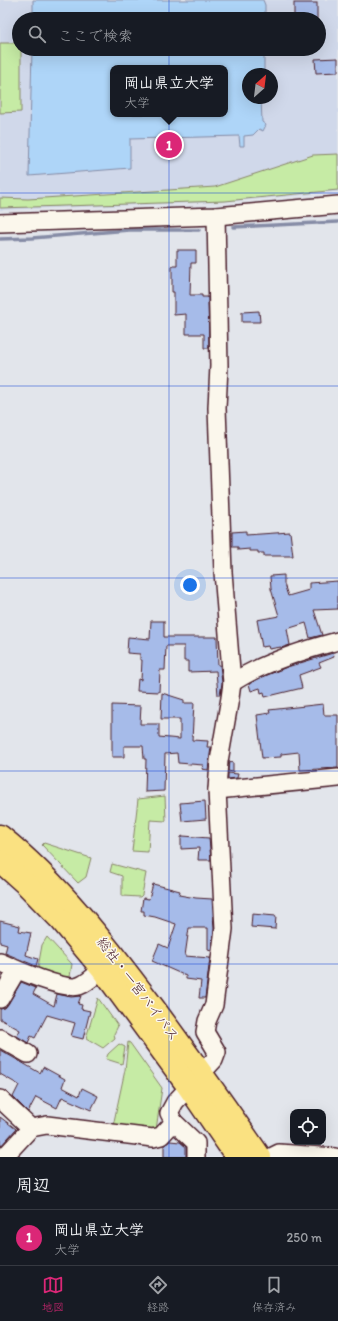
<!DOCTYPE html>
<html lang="ja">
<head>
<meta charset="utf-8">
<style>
  body { margin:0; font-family:Itim,"Klee One",sans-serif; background:#242831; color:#f1f3f6 }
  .controls { position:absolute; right:12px; bottom:12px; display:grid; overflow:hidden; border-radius:8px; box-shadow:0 4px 16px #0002 }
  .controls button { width:36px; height:36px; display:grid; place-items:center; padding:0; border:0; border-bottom:1px solid #363941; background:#171b24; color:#f1f3f6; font:20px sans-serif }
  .compass { position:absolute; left:242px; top:68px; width:36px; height:36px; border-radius:50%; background:#171b24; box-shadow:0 4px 16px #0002; rotate:28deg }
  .you { position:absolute; left:190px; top:585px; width:14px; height:14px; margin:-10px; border:3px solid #fff; border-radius:50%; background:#1a73e8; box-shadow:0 0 0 6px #1a73e833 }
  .badge { display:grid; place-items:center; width:26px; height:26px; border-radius:50%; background:#db2777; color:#fff; font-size:13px; font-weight:700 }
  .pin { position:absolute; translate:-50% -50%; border:2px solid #fff; box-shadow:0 1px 4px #0006 }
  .popup { position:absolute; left:110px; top:65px; width:118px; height:52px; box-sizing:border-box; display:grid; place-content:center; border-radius:8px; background:#171b24; filter:drop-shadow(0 1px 3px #0005); font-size:13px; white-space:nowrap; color:#9ea1a6 }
  .popup b { font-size:15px; color:#f1f3f6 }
  .popup::after { content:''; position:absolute; left:50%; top:100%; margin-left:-8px; border:8px solid transparent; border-top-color:#171b24 }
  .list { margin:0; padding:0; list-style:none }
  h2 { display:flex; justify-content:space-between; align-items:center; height:52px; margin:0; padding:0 16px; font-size:17px }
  h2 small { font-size:13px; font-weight:400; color:#9ea1a6 }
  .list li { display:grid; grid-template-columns:26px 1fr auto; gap:12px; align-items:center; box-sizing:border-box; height:56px; padding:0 16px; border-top:1px solid #363941 }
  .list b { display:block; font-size:15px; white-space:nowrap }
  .list p { margin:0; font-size:13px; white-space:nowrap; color:#9ea1a6 }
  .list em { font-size:13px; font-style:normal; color:#9ea1a6 }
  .icon { flex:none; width:22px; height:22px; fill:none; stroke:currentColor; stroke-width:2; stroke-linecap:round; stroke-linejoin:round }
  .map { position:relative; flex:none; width:338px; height:1157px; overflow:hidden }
  .search { position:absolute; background:#171b24; box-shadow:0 4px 16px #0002; left:12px; right:12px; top:12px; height:44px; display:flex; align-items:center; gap:10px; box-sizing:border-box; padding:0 14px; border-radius:22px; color:#9ea1a6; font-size:15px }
  .sheet { height:108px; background:#171b24 }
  nav { display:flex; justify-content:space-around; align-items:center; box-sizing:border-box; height:56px; border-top:1px solid #363941; background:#171b24; font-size:11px; color:#9ea1a6 }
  nav a { display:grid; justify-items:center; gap:2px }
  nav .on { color:#db2777 }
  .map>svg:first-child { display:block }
  .built { fill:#d0d8ea; fill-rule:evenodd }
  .green { fill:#c6eba5; stroke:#888568 }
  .water { fill:#aed5f8; stroke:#868ca6; fill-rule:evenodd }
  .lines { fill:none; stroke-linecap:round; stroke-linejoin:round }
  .stream { stroke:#868ca6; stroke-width:3.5 }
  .building { fill:#a6bbe9; stroke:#4a1f2b }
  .minor-casing { stroke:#4a1f2b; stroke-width:20 }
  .highway-casing { stroke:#4a1f2b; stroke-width:25 }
  .minor { stroke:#fbf7ec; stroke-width:17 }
  .highway { stroke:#fae181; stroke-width:22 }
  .grid { fill:none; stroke:#1d4ed8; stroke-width:1; stroke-opacity:0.55 }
  .labels { text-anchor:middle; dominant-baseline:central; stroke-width:3; stroke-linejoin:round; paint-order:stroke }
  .street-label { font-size:14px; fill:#4a1f2b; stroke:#fbf7ec }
</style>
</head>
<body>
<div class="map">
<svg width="338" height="1157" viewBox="0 0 338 1157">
  <rect width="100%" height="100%" fill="#e2e5eb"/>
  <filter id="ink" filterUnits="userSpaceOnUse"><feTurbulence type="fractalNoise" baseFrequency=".025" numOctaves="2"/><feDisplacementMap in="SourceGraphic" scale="8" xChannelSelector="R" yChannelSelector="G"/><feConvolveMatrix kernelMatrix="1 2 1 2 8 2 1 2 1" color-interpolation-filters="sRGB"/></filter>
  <g filter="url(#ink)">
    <path class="built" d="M0,0H338V192L223,202L0,210ZM19,19H319V49H19ZM113,68H225V114H113ZM248,74H272V98H248Z"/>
    <g class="green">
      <path d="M0,43H19V49H21V112L0,113Z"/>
      <path d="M338,154V190L225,201L0,208V198L28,199L215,187L313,155Z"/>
      <path d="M165,796L166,821L150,820L148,852L132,851L138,799Z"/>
      <path d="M44,843L91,858L86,877L78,883L42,845Z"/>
      <path d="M112,864L146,873L142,895L140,897L122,896V876L110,872Z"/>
      <path d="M47,937L72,964L69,983L37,973L42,945Z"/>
      <path d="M98,998L118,1026L114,1034L115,1038L103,1048L86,1038Z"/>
      <path d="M128,1042L130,1043L162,1088L156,1130L113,1126L125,1070Z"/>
      <path d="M119,1044L125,1047L122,1064L106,1059L108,1054Z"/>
    </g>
    <g class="water">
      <path d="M33,0H263L265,5V19H33Z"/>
      <path d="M32,49H264V74H248V98H261L262,122L266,125L263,131L259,129L253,135L244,136V146H240L239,136L130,139V168L29,176ZM113,68H225V114H113Z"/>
    </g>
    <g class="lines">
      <g class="stream">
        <path d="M233,227L338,222"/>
        <path d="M0,239L32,238L129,230H199"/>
      </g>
    </g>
    <g class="building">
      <rect x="294" y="3" width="23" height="16"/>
      <path d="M338,58V72L316,73L315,59Z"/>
      <path d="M177,250H196V263H191L190,295H202V297H208L209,348H204V334H186V314L174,315V292H172V266H177Z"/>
      <path d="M259,311L260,322H242V312Z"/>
      <path d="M246,531V535L290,532L293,556H264V553H258V551H250V549L238,550V547H232V532Z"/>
      <path d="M284,575V584L288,596L309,590V583L338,581V609L314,610L322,635L310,638L306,623L287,629L290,645L281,648V647L269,649L268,646L262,647L257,620L279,616L271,589L270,576Z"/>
      <path d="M151,621H164V637H217L218,665H220L222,683L220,695H218L216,671L188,672V661H184V646H166L165,670H160L159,692L137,691L138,679L141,680L142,660H140V654L127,653L128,637L150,639Z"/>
      <path d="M333,653L334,657L319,663L321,667L299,675L302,688L265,697L264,692L261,693L260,688L251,691L249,684L260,678L287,667Z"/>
      <path d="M162,693L184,700V703H194L192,740L208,741L207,747H211L208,770L202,769L203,765L178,763L177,753L165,754L164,791L145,792L146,759H144L143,746H124V757H112V705L141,706L140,724H159V737L180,739V719H161Z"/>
      <path d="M323,704L324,715H338V768L300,770L299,752L281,754V757L262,758L257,715L270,713L269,710Z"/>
      <path d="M229,761V762L233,763V772L228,771Z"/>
      <path d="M228,773L238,774L237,778L228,779Z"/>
      <path d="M205,801L206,819L182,821L180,803Z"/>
      <path d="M183,836L209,838L211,860H198L199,848L181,849V837Z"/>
      <path d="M153,884L180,891L179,895L196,898L212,899L214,929L211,951L208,950V928H189L185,956L210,958L205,998H199L201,981L186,979V976L152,961L159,944L168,948L176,924L155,917L144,915V911H141L143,898L149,899Z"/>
      <path d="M252,914L276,916L275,929L251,927Z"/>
      <path d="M0,921L20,926L19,931L31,933L26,955L38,959L36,966L5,953L7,945L0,943Z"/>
      <path d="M21,982L36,988L33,994L54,1006L57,994L71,997L81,996L78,1004L82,1005L81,1009L90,1011L83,1039L71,1036L75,1023L47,1015L35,1038L31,1036L28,1043L17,1036L20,1030L0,1019V1009L5,1008L8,1004Z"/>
      <path d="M0,1050L40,1073L43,1067L65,1079L62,1087L79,1096L82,1088L98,1096L91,1110L62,1097L57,1108L36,1097L28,1112L13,1097L19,1085L0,1074Z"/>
      <path d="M0,1117L16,1129L0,1147Z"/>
      <path d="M170,1141L180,1142L186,1147V1157H164V1145Z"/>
    </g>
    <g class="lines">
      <g class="minor-casing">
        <g id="minor">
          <path d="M0,223L216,216L338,205"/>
          <path d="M232,683C261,663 304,650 338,641"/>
          <path d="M217,790L338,778"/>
          <path d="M0,962C15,969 65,991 79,986C88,983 95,975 102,969"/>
          <path d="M0,999L17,970"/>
          <path d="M0,1038L28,1054"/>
          <path d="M0,1099L31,1128"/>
          <path d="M4,1157L31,1128L47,1125L153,1138L161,1136L174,1122"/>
          <path d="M196,1157V1143L174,1122L169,1113L175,1102L214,1060L217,1052L205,1032L207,1021L214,1005L224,929L217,790L219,761L230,698L232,683L223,572L217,408L219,366L216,216"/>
          <path d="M271,1157L279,1153L335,1157"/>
        </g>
      </g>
      <g class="highway-casing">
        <g id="highway">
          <path d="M0,836C60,884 107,946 153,1007C189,1056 225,1106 260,1157"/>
          <path d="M0,861L27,885L61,920L102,969L188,1086L237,1157"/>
        </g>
      </g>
      <use href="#minor" class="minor"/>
      <use href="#highway" class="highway"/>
    </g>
  </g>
  <path class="grid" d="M169,0V19M169,49V1157M0,193H338M0,386H338M0,578H338M0,771H338M0,964H338"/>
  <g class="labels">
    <g class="street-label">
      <text transform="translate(138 989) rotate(53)">総社・一宮バイパス</text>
    </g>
  </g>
</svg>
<div class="controls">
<button><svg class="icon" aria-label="locate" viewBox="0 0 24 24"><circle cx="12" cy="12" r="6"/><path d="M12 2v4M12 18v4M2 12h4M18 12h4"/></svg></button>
</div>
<svg class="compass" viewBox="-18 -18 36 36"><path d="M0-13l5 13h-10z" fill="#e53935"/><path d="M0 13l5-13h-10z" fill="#9ea1a6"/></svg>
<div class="you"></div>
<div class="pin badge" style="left:169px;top:145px">1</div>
<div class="popup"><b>岡山県立大学</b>大学</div>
<div class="search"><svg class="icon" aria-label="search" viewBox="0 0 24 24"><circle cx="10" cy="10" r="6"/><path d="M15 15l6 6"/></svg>ここで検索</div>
</div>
<section class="sheet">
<h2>周辺<small></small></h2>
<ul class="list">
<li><span class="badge">1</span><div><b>岡山県立大学</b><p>大学</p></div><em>250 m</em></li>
</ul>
</section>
<nav>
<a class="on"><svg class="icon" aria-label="map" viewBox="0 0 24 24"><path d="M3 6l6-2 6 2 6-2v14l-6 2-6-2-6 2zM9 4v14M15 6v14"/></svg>地図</a>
<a><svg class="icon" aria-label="directions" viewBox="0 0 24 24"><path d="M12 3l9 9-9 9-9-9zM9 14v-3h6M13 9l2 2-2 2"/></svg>経路</a>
<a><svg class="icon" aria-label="saved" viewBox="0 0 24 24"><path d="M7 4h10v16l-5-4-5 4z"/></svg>保存済み</a>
</nav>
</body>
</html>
